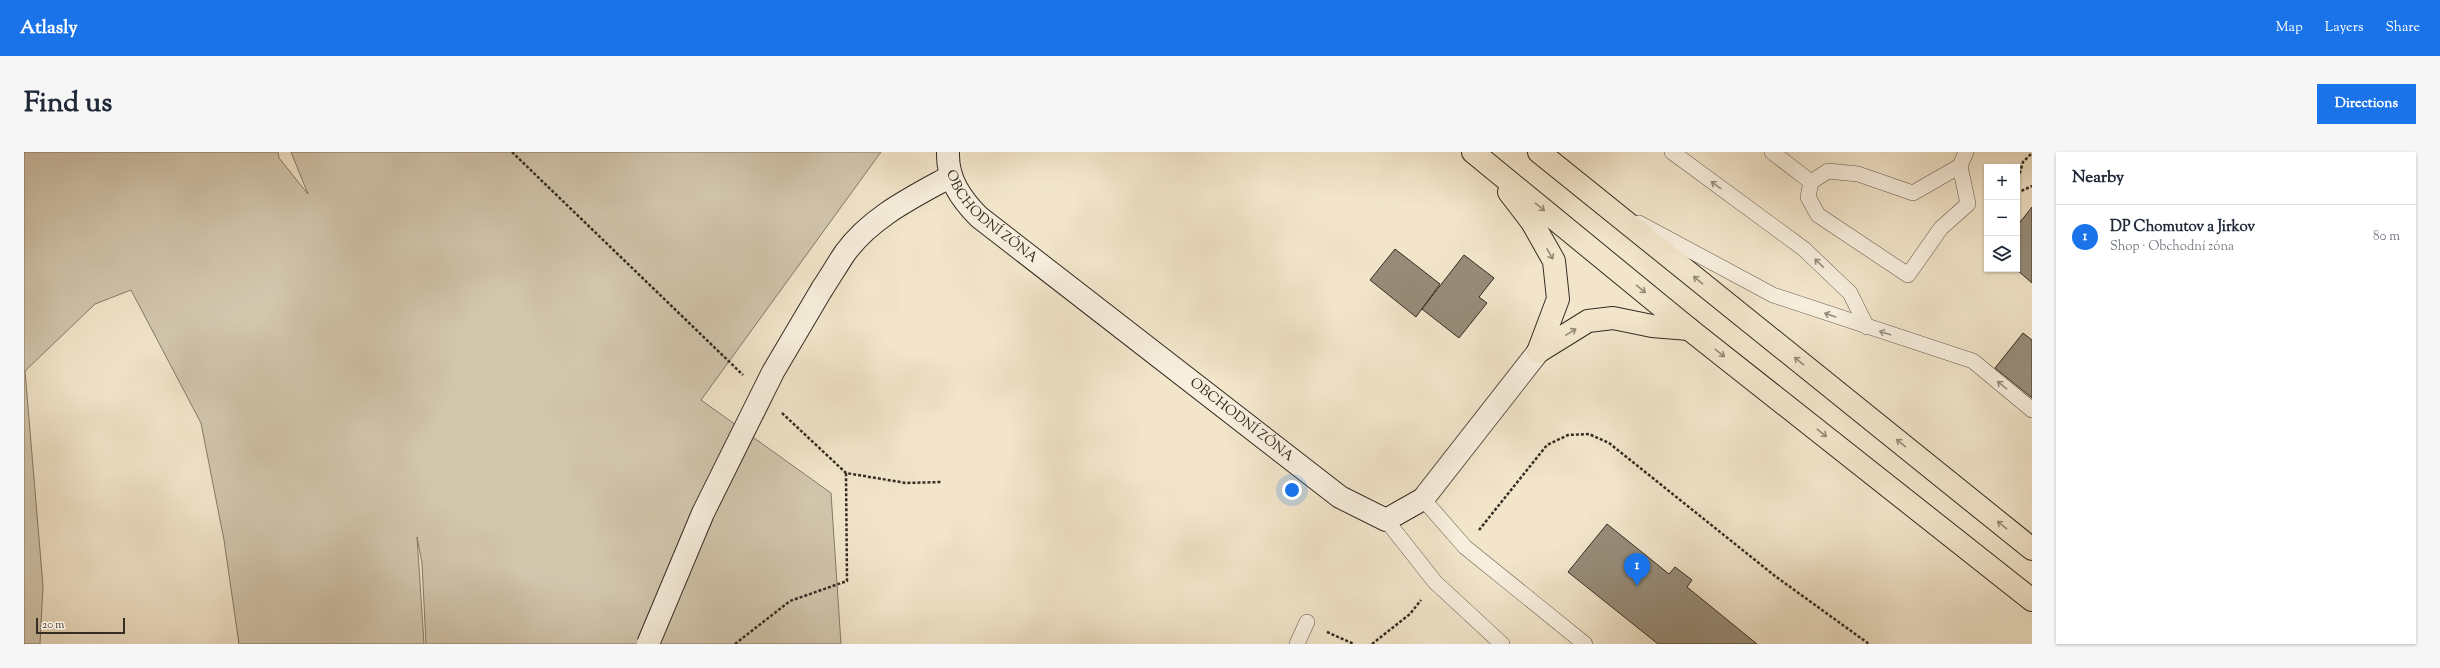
<!DOCTYPE html>
<html lang="en">
<head>
<meta charset="utf-8">
<style>
  body { margin:0; font-family:"Sorts Mill Goudy",serif; background:#f6f6f7; color:#1f2937 }
  .controls { position:absolute; right:12px; top:12px; display:grid; overflow:hidden; border-radius:0px; box-shadow:0 1px 3px #0004 }
  .controls button { width:36px; height:36px; display:grid; place-items:center; padding:0; border:0; border-bottom:1px solid #e0e1e3; background:#fff; color:#1f2937; font:20px sans-serif }
  .scale { position:absolute; left:12px; bottom:10px; width:89px; box-sizing:border-box; padding-left:4px; border:2px solid #352c22; border-top:0; font-size:11px; line-height:14px; white-space:nowrap; color:#352c22; -webkit-text-stroke:3px #f7eedd; paint-order:stroke }
  .you { position:absolute; left:1268px; top:338px; width:14px; height:14px; margin:-10px; border:3px solid #fff; border-radius:50%; background:#1a73e8; box-shadow:0 0 0 6px #1a73e833 }
  .badge { display:grid; place-items:center; width:26px; height:26px; border-radius:50%; background:#1a73e8; color:#fff; font-size:13px; font-weight:700 }
  .pin { position:absolute; translate:-50% -33px; filter:drop-shadow(0 1px 2px #0008) }
  .pin::after { content:''; position:absolute; top:21px; width:14px; height:12px; background:inherit; clip-path:polygon(0 0,100% 0,50% 100%) }
  .list { margin:0; padding:0; list-style:none }
  h2 { display:flex; justify-content:space-between; align-items:center; height:52px; margin:0; padding:0 16px; font-size:17px }
  h2 small { font-size:13px; font-weight:400; color:#747a83 }
  .list li { display:grid; grid-template-columns:26px 1fr auto; gap:12px; align-items:center; box-sizing:border-box; height:64px; padding:0 16px; border-top:1px solid #e0e1e3 }
  .list b { display:block; font-size:15px; white-space:nowrap }
  .list p { margin:0; font-size:13px; white-space:nowrap; color:#747a83 }
  .list em { font-size:13px; font-style:normal; color:#747a83 }
  .icon { flex:none; width:22px; height:22px; fill:none; stroke:currentColor; stroke-width:2; stroke-linecap:round; stroke-linejoin:round }
  .map { position:relative; flex:none; width:2008px; height:492px; overflow:hidden; border-radius:0px }
  header { display:flex; align-items:center; gap:24px; box-sizing:border-box; height:56px; padding:0 20px; background:#1a73e8; color:#fff }
  header strong { font-size:19px }
  nav { display:flex; gap:22px; margin-inline-start:auto; font-size:14px }
  .intro { display:flex; align-items:center; justify-content:space-between; box-sizing:border-box; height:96px; padding:0 24px }
  h1 { margin:0; font-size:28px }
  .button { padding:10px 18px; border-radius:0px; background:#1a73e8; color:#fff; font-size:14px; font-weight:700 }
  main { display:flex; gap:24px; padding:0 24px }
  aside { flex:1; background:#fff; border-radius:0px; box-shadow:0 1px 3px #0004 }
  .map>svg:first-child { display:block }
  .green { fill:#d2c6ad; stroke:#847968 }
  .building { fill:#978c79; stroke:#352c22 }
  .lines { fill:none; stroke-linecap:round; stroke-linejoin:round }
  .lane-casing { stroke:#645a4c; stroke-width:16 }
  .street-casing { stroke:#645a4c; stroke-width:24 }
  .secondary-casing { stroke:#352c22; stroke-width:24 }
  .highway-casing { stroke:#352c22; stroke-width:24 }
  .path { stroke:#352c22; stroke-width:2.5; stroke-dasharray:3 2; stroke-linecap:butt }
  .lane { stroke:#f7eedd; stroke-width:15 }
  .street { stroke:#f7eedd; stroke-width:22 }
  .secondary { stroke:#f7eedd; stroke-width:22 }
  .highway { stroke:#f2e5ca; stroke-width:22 }
  .secondary-bridge-casing { stroke:#352c22; stroke-width:24; stroke-linecap:butt }
  .secondary-bridge { stroke:#f7eedd; stroke-width:22 }
  .oneway { stroke:#968d80 }
  .oneway2 { stroke:#948876 }
  .labels { text-anchor:middle; dominant-baseline:central; stroke-width:4; stroke-linejoin:round; paint-order:stroke }
  .street-label { font-size:14px; fill:#352c22; stroke:#f7eedd }
</style>
</head>
<body>
<header>
<strong>Atlasly</strong>
<nav><a>Map</a><a>Layers</a><a>Share</a></nav>
</header>
<div class="intro"><h1>Find us</h1><a class="button">Directions</a></div>
<main>
<div class="map">
<svg width="2008" height="492" viewBox="0 0 2008 492">
  <rect width="100%" height="100%" fill="#f2e5ca"/>
  <filter id="stains"><feTurbulence type="fractalNoise" baseFrequency=".005" numOctaves="4"/><feColorMatrix values="0 0 0 0 .2 0 0 0 0 .09 0 0 0 0 .02 0 0 0 .5 -.17"/></filter>
  <radialGradient id="worn" r=".72"><stop offset=".6" stop-color="#630" stop-opacity="0"/><stop offset="1" stop-color="#630" stop-opacity=".3"/></radialGradient>
  <path class="green" d="M0,0H254L255,6L284,42L267,0H857L677,248L807,341L817,492H402L398,411L393,385L400,492H215L200,388L177,271L107,138L71,152L1,219L19,434L16,492H0Z"/>
  <g class="building">
    <path d="M2008,55V131L1992,117L1993,74Z"/>
    <path d="M1371,97L1416,132L1392,165L1346,128Z"/>
    <path d="M1440,103L1470,126L1455,145L1463,151L1435,186L1398,157Z"/>
    <path d="M1999,181L2008,188V246L1971,216Z"/>
    <path d="M1583,372L1645,422L1651,415L1668,428L1663,435L1733,492H1634L1544,420Z"/>
  </g>
  <g class="lines">
    <g class="lane-casing">
      <g id="lane">
        <path d="M1648,0L1780,97L1826,141L1843,175"/>
        <path d="M1748,0L1787,30"/>
        <path d="M1936,14L1944,52L1917,76L1884,123L1794,63L1784,45L1787,30L1804,19L1834,22L1889,41L1936,14L1942,0"/>
        <path d="M1615,71L1749,143L1949,209L2008,258"/>
        <path d="M1399,347L1441,395L1561,492"/>
        <path d="M1362,368L1411,430L1478,492"/>
        <path d="M1273,492L1283,470"/>
      </g>
    </g>
    <g class="street-casing">
      <path id="street" d="M1399,347L1514,200"/>
    </g>
    <g class="secondary-casing">
      <g id="secondary">
        <path id="s1" d="M924,0C923,27 937,47 955,65L1316,345L1362,368L1399,347"/>
        <path d="M798,137C806,125 813,113 821,101C847,65 889,45 927,24"/>
      </g>
    </g>
    <g class="highway-casing">
      <g id="highway">
        <path d="M1449,0L1665,177L2008,448"/>
        <path d="M1515,0L2008,397"/>
        <path d="M1485,40L1508,70L1530,109L1534,147L1514,200"/>
        <path d="M1514,200L1564,169L1589,166L1628,174L1665,177"/>
      </g>
    </g>
    <g class="path">
      <path d="M488,0L719,223"/>
      <path d="M1993,31L1999,10L2008,1"/>
      <path d="M1993,41L2008,34"/>
      <path d="M758,261L822,321L882,331L917,330"/>
      <path d="M1455,378L1523,293L1544,283L1565,282L1585,291L1751,424L1845,492"/>
      <path d="M1303,480L1330,492"/>
      <path d="M711,492L766,449L823,429L822,321"/>
      <path d="M1348,492L1386,462L1397,448"/>
    </g>
    <use href="#lane" class="lane"/>
    <use href="#street" class="street"/>
    <use href="#secondary" class="secondary"/>
    <use href="#highway" class="highway"/>
    <g class="secondary-bridge-casing">
      <path id="secondary-bridge" d="M624,492L679,361L749,220L798,137"/>
    </g>
    <use href="#secondary-bridge" class="secondary-bridge"/>
  </g>
  <defs><path id="oneway-shaft" d="M-6 0H5M1.5-3L5.5 0L1.5 3" fill="none" stroke-width="1.6" stroke-linecap="round" stroke-linejoin="round"/></defs>
  <g class="oneway">
    <use href="#oneway-shaft" transform="translate(1692 33) rotate(-144)"/>
    <use href="#oneway-shaft" transform="translate(1795 111) rotate(-136)"/>
    <use href="#oneway-shaft" transform="translate(1806 163) rotate(-161)"/>
    <use href="#oneway-shaft" transform="translate(1861 181) rotate(-162)"/>
    <use href="#oneway-shaft" transform="translate(1978 233) rotate(-140)"/>
  </g>
  <g class="oneway2">
    <use href="#oneway-shaft" transform="translate(1516 55) rotate(39)"/>
    <use href="#oneway-shaft" transform="translate(1526 102) rotate(60)"/>
    <use href="#oneway-shaft" transform="translate(1674 128) rotate(-141)"/>
    <use href="#oneway-shaft" transform="translate(1617 137) rotate(39)"/>
    <use href="#oneway-shaft" transform="translate(1547 180) rotate(-31)"/>
    <use href="#oneway-shaft" transform="translate(1696 201) rotate(38)"/>
    <use href="#oneway-shaft" transform="translate(1775 209) rotate(-141)"/>
    <use href="#oneway-shaft" transform="translate(1798 281) rotate(38)"/>
    <use href="#oneway-shaft" transform="translate(1877 291) rotate(-141)"/>
    <use href="#oneway-shaft" transform="translate(1978 373) rotate(-141)"/>
  </g>
  <g class="labels">
    <g class="street-label">
      <text stroke="none"><textPath href="#s1" startOffset="82">OBCHODNÍ ZÓNA</textPath></text>
      <text stroke="none"><textPath href="#s1" startOffset="406">OBCHODNÍ ZÓNA</textPath></text>
    </g>
  </g>
  <rect width="100%" height="100%" filter="url(#stains)"/>
  <rect width="100%" height="100%" fill="url(#worn)"/>
</svg>
<div class="controls">
<button>+</button>
<button>−</button>
<button><svg class="icon" aria-label="layers" viewBox="0 0 24 24"><path d="M12 4l9 5-9 5-9-5zM3 14l9 5 9-5"/></svg></button>
</div>
<div class="scale">20 m</div>
<div class="you"></div>
<div class="pin badge" style="left:1613px;top:434px">1</div>
</div>
<aside>
<h2>Nearby<small></small></h2>
<ul class="list">
<li><span class="badge">1</span><div><b>DP Chomutov a Jirkov</b><p>Shop · Obchodní zóna</p></div><em>80 m</em></li>
</ul>
</aside>
</main>
</body>
</html>
